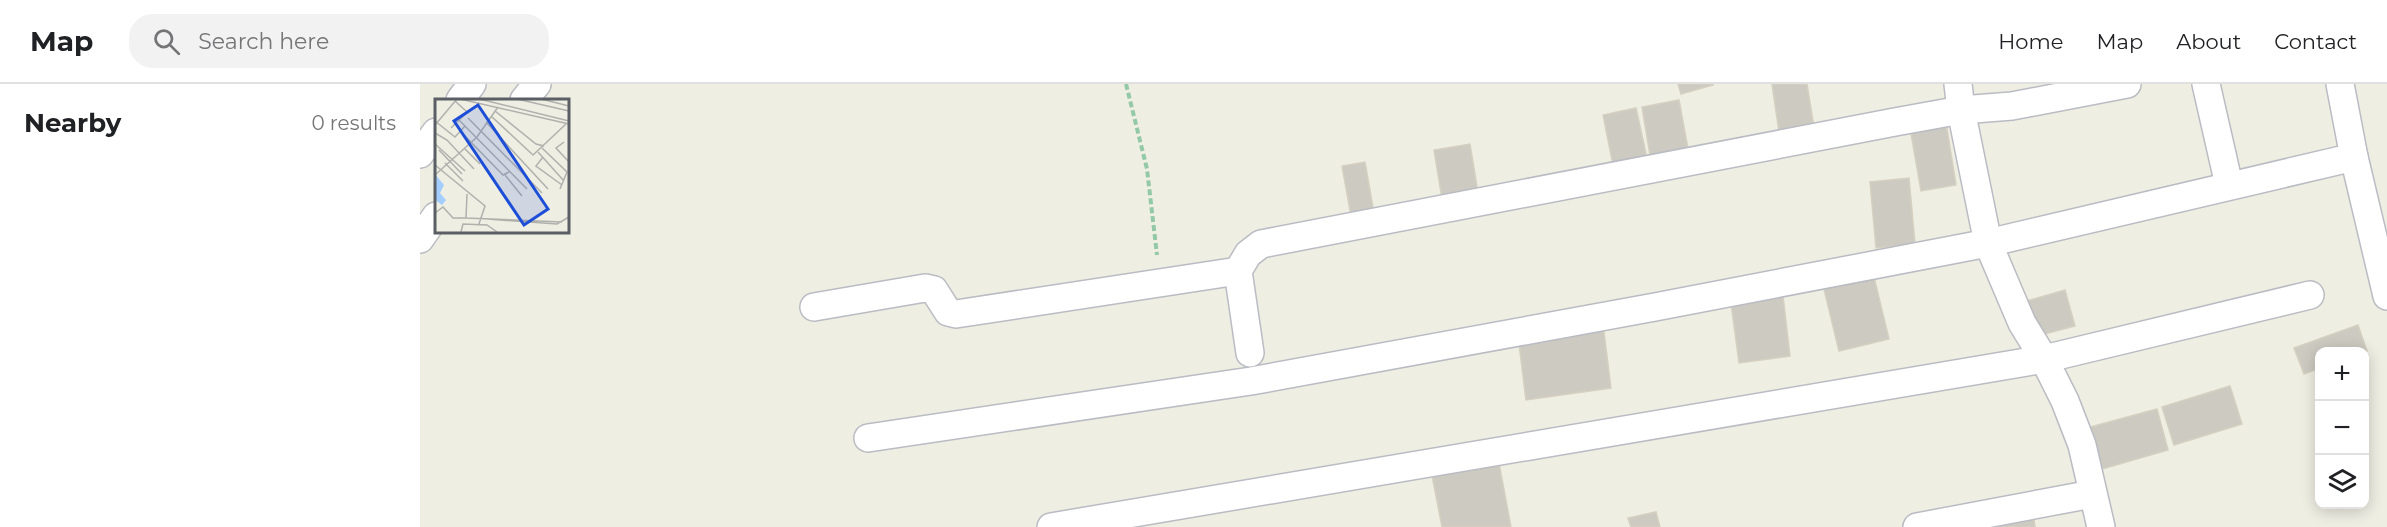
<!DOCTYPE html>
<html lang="en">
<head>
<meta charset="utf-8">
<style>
  body { margin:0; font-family:Montserrat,sans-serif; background:#f2f2f2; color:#202124 }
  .controls { position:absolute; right:18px; bottom:18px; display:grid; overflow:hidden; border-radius:12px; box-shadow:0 3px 15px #0003 }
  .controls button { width:54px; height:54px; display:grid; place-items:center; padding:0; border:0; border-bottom:2px solid #e0e0e0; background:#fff; color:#202124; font:30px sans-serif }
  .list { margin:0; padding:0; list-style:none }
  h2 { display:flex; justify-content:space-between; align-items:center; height:78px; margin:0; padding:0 24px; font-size:26px }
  h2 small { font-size:20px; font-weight:400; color:#757577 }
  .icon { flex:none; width:33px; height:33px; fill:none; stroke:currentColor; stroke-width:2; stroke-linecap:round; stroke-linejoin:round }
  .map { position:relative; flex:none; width:1967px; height:443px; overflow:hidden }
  header { display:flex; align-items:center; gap:36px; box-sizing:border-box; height:84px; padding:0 30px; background:#fff; border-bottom:2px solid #e0e0e0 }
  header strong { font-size:28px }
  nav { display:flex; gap:33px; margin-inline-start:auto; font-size:21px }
  .search { width:420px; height:54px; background:#f2f2f2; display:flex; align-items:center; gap:15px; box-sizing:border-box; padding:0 21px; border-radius:24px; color:#757577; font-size:22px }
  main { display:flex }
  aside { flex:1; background:#fff }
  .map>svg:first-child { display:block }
  .building { fill:#cccac1; stroke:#d5d0c0; stroke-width:1.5 }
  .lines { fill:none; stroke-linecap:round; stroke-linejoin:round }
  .minor-casing { stroke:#babcc3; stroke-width:30 }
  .path { stroke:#93c9a7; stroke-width:4; stroke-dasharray:6 3; stroke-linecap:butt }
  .minor { stroke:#fff; stroke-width:27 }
  .inset-road { fill:none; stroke:#b0b0ad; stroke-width:1.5 }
  .view { fill:#1d4ed8; fill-opacity:0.15; stroke:#1d4ed8; stroke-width:3 }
  .inset-edge { fill:none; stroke:#5b5e65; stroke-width:3 }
</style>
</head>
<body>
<header>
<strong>Map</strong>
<div class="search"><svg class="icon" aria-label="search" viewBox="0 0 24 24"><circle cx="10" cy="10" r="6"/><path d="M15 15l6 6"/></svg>Search here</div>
<nav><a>Home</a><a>Map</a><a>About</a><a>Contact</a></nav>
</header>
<main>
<aside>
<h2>Nearby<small>0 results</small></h2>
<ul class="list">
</ul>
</aside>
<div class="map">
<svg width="1967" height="443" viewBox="0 0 1967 443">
  <rect width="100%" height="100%" fill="#efeee3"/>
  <g class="building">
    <path d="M1258,0H1293V1L1261,10Z"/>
    <path d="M1352,0H1387L1394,43L1359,48Z"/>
    <path d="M1259,16L1269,70L1231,77L1222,23Z"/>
    <path d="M1216,24L1228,79L1194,86L1183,31Z"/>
    <path d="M1525,32L1536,101L1501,107L1489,38Z"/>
    <path d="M1050,60L1059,115L1023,121L1014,66Z"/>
    <path d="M945,78L954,129L931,132L922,82Z"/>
    <path d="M1489,94L1495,160L1456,164L1450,98Z"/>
    <path d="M1453,189L1469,255L1419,267L1403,201Z"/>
    <path d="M1645,206L1655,242L1613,253L1603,218Z"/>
    <path d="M1363,212L1370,272L1319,279L1311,219Z"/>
    <path d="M1183,240L1191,304L1106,316L1098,252Z"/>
    <path d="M1938,241L1947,267L1900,268V284L1884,290L1874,264Z"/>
    <path d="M1810,302L1822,340L1754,361L1742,323Z"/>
    <path d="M1737,325L1748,366L1675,387L1663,345Z"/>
    <path d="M1078,374L1091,443H1022L1011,386Z"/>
    <path d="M1236,428L1240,443H1211L1208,434Z"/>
    <path d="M1613,428L1615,443H1563Z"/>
  </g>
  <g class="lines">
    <g class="minor-casing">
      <g id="minor">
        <path d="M1538,0L1541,26L1568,159L1602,239L1624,275L1645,317L1662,361L1681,443"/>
        <path d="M1786,0L1809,101"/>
        <path d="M1920,0L1934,73L1967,212"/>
        <path d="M40,16L52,0"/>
        <path d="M104,16L117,0"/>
        <path d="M0,70L16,48"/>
        <path d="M0,155L16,132"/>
        <path d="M394,223L505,204L514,206L528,228L536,230L818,187"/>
        <path d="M830,269L818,187L828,170L841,160L1475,38L1541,26L1592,22L1707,0"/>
        <path d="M448,354L831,297L1235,223L1568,159L1934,73"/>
        <path d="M631,443L1624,275L1890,211"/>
        <path d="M1497,443L1672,410"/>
      </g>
    </g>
    <path class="path" d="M706,0L727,85L737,171"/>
    <use href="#minor" class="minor"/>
  </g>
  <g transform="translate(15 15)">
    <rect width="134" height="134" fill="#efeee3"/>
    <path d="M0,75L9,86L5,94L11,101L7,106L0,101Z" fill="#a3ceff"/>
    <path class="inset-road" d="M25,0L134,25M44,0L134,22M82,0L134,12M106,0L134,7M60,12L101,45L109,47M56,17L98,56L131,25M33,19L107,94M24,21L92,90M0,22L20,38L30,27M51,23L113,90M0,26L22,0M16,29L32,13L20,2M25,32L68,76L74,73M0,34L12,41L39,70M129,43L121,49L134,63M0,45L30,72M29,49L45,65M107,49L132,73L125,90M4,51L27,75M103,53L129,82M108,58L101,67L127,86M10,64L28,82M0,66L50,107L44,125M0,76L42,38L63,8M70,76L87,97M32,95L31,119L127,123M0,114L8,108L18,119H31M52,120L122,125L134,118M26,133L28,125L52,126L62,133"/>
    <path class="view" d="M43,6L113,110L89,126L19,22Z"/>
    <rect width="134" height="134" class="inset-edge"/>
  </g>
</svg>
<div class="controls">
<button>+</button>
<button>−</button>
<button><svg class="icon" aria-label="layers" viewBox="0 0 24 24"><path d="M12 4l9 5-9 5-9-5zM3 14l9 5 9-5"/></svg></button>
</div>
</div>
</main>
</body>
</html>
